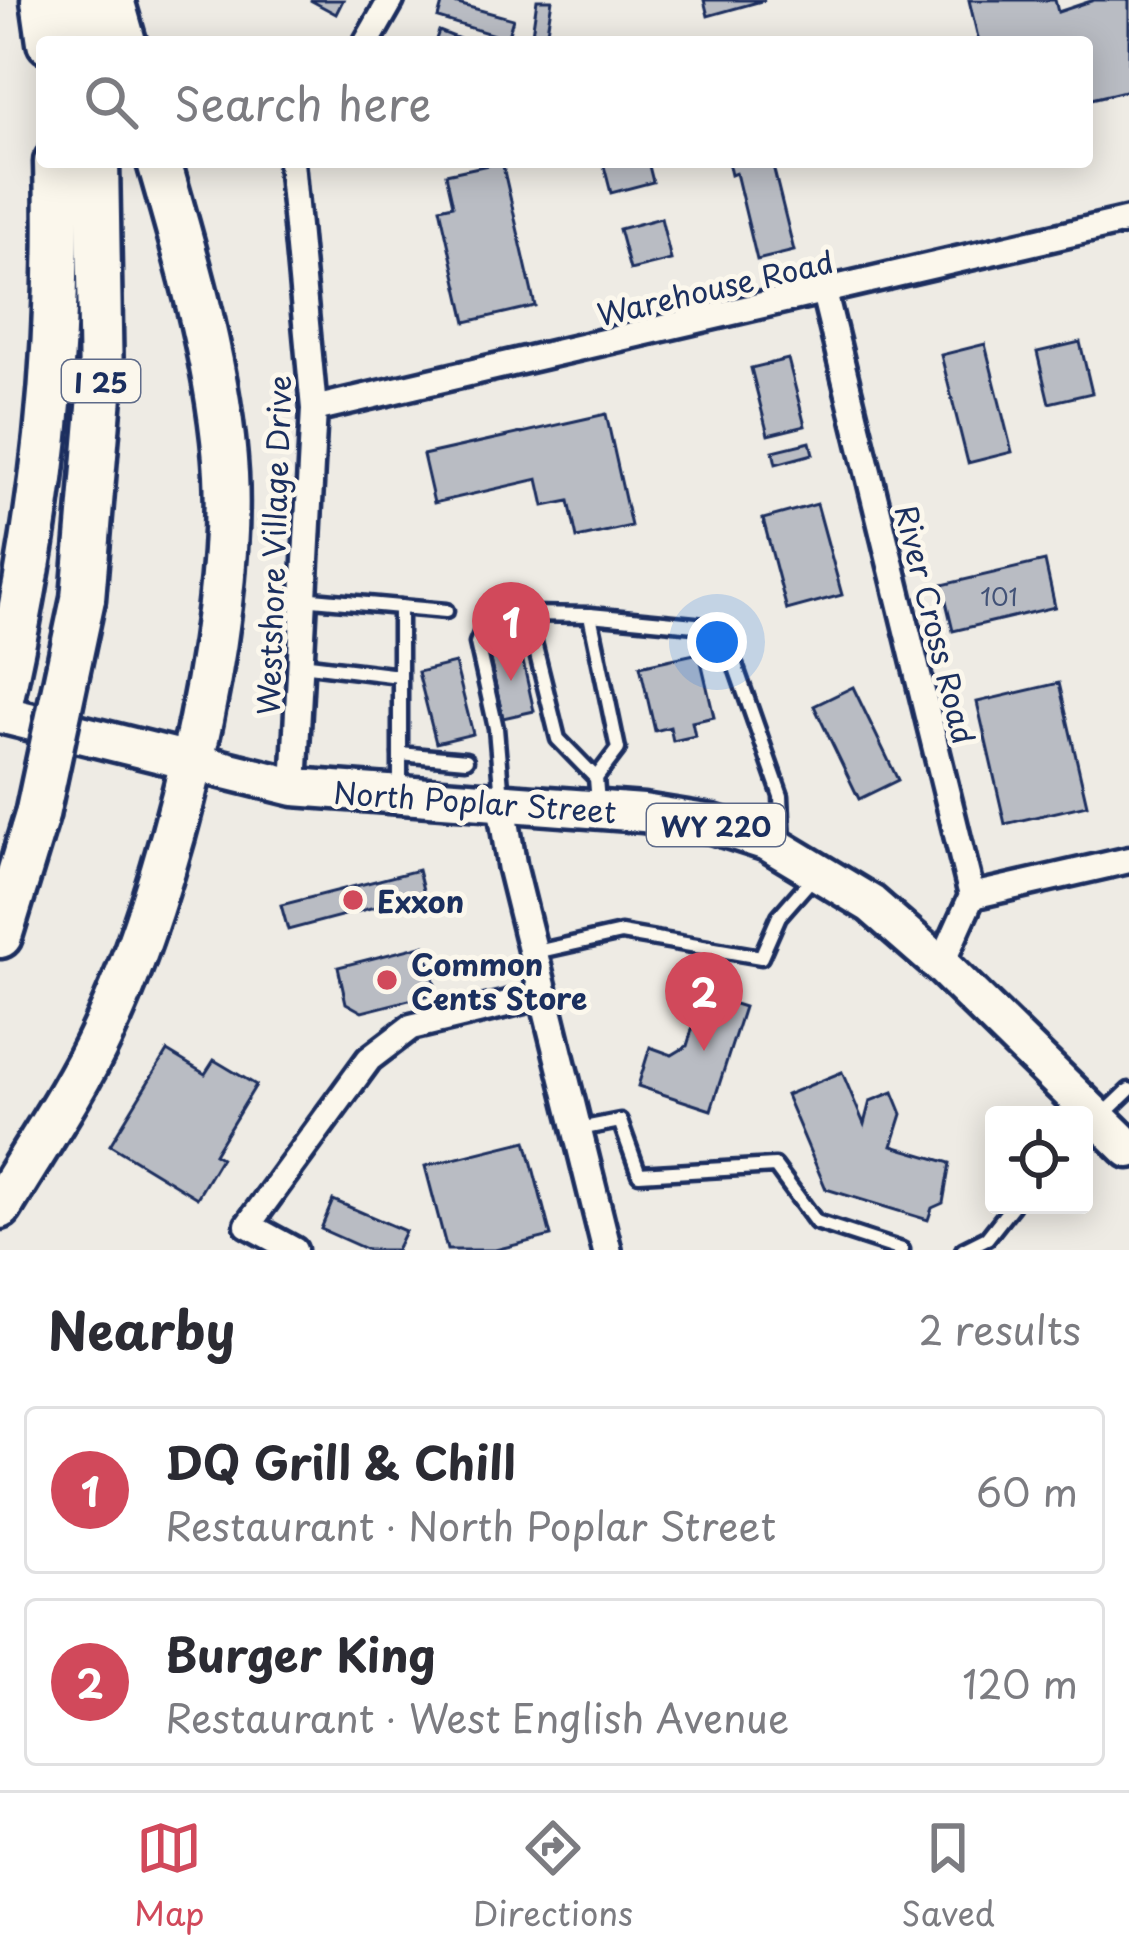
<!DOCTYPE html>
<html lang="en">
<head>
<meta charset="utf-8">
<style>
  body { margin:0; font-family:"Playpen Sans",sans-serif; background:#f7f7f7; color:#2b2b33 }
  .controls { position:absolute; right:36px; bottom:36px; display:grid; overflow:hidden; border-radius:12px; box-shadow:0 6px 30px #0003 }
  .controls button { width:108px; height:108px; display:grid; place-items:center; padding:0; border:0; border-bottom:3px solid #e1e1e2; background:#fff; color:#2b2b33; font:60px sans-serif }
  .you { position:absolute; left:717px; top:642px; width:42px; height:42px; margin:-30px; border:9px solid #fff; border-radius:50%; background:#1a73e8; box-shadow:0 0 0 18px #1a73e833 }
  .badge { display:grid; place-items:center; width:78px; height:78px; border-radius:50%; background:#d1495b; color:#fff; font-size:39px; font-weight:700 }
  .pin { position:absolute; translate:-50% -99px; filter:drop-shadow(0 3px 6px #0008) }
  .pin::after { content:''; position:absolute; top:63px; width:42px; height:36px; background:inherit; clip-path:polygon(0 0,100% 0,50% 100%) }
  .list { margin:0; padding:0; list-style:none }
  h2 { display:flex; justify-content:space-between; align-items:center; height:156px; margin:0; padding:0 48px; font-size:51px }
  h2 small { font-size:39px; font-weight:400; color:#7c7c81 }
  .list li { display:grid; grid-template-columns:78px 1fr auto; gap:36px; align-items:center; box-sizing:border-box; height:168px; margin:0 24px 24px; padding:0 24px; border:3px solid #e1e1e2; border-radius:12px }
  .list b { display:block; font-size:45px; white-space:nowrap }
  .list p { margin:0; font-size:39px; white-space:nowrap; color:#7c7c81 }
  .list em { font-size:39px; font-style:normal; color:#7c7c81 }
  .icon { flex:none; width:66px; height:66px; fill:none; stroke:currentColor; stroke-width:2; stroke-linecap:round; stroke-linejoin:round }
  .map { position:relative; flex:none; width:1129px; height:1250px; overflow:hidden }
  .search { position:absolute; background:#fff; box-shadow:0 6px 30px #0003; left:36px; right:36px; top:36px; height:132px; display:flex; align-items:center; gap:30px; box-sizing:border-box; padding:0 42px; border-radius:12px; color:#7c7c81; font-size:45px }
  .sheet { height:540px; background:#fff }
  nav { display:flex; justify-content:space-around; align-items:center; box-sizing:border-box; height:168px; border-top:3px solid #e1e1e2; background:#fff; font-size:33px; color:#7c7c81 }
  nav a { display:grid; justify-items:center; gap:6px }
  nav .on { color:#d1495b }
  .map>svg:first-child { display:block }
  .building { fill:#b9bcc3; stroke:#1b2f5e; stroke-width:3 }
  .lines { fill:none; stroke-linecap:round; stroke-linejoin:round }
  .service-casing { stroke:#1b2f5e; stroke-width:21 }
  .minor-casing { stroke:#1b2f5e; stroke-width:33 }
  .tertiary-casing { stroke:#1b2f5e; stroke-width:36 }
  .primary-casing { stroke:#1b2f5e; stroke-width:45 }
  .motorway-casing { stroke:#1b2f5e; stroke-width:51 }
  .service { stroke:#fbf7ec; stroke-width:12 }
  .minor { stroke:#fbf7ec; stroke-width:24 }
  .tertiary { stroke:#fbf7ec; stroke-width:27 }
  .primary { stroke:#fbf7ec; stroke-width:36 }
  .motorway { stroke:#fbf7ec; stroke-width:42 }
  .motorway-bridge-casing { stroke:#1b2f5e; stroke-width:51; stroke-linecap:butt }
  .motorway-bridge { stroke:#fbf7ec; stroke-width:42 }
  .poi-dot { fill:#d1495b; stroke:#fbf7ec; stroke-width:4.5 }
  .labels { text-anchor:middle; dominant-baseline:central; stroke-width:10; stroke-linejoin:round; paint-order:stroke }
  .number-label { font-size:24px; fill:#425277 }
  .shield { fill:#fbf7ec; stroke:#5e6b89; stroke-width:3 }
  .shield-label { font-size:27px; font-weight:bold; fill:#1b2f5e }
  .street-label { font-size:30px; fill:#1b2f5e; stroke:#fbf7ec }
  .poi-label { font-size:30px; font-weight:bold; fill:#1b2f5e; stroke:#fbf7ec; text-anchor:start }
</style>
</head>
<body>
<div class="map">
<svg width="1129" height="1250" viewBox="0 0 1129 1250">
  <rect width="100%" height="100%" fill="#eeebe4"/>
  <filter id="ink" filterUnits="userSpaceOnUse"><feTurbulence type="fractalNoise" baseFrequency=".00833" numOctaves="2"/><feDisplacementMap in="SourceGraphic" scale="24" xChannelSelector="R" yChannelSelector="G"/><feConvolveMatrix kernelMatrix="1 2 1 2 8 2 1 2 1" color-interpolation-filters="sRGB"/></filter>
  <g filter="url(#ink)">
    <g class="building">
      <path d="M310,0H343L336,14Z"/>
      <path d="M443,0L513,19L507,39L438,18Z"/>
      <path d="M537,0H552L546,37L532,34Z"/>
      <path d="M704,0H765L708,16Z"/>
      <path d="M969,0H1055L1058,12L1094,0H1129V90L1087,100V42H979Z"/>
      <path d="M439,31L467,42H435Z"/>
      <path d="M502,162L535,306L466,322L440,208L453,205L446,174Z"/>
      <path d="M603,162H648L653,182L611,193Z"/>
      <path d="M728,162H772L794,251L757,260L736,173L731,175Z"/>
      <path d="M661,218L671,260L630,270L619,229Z"/>
      <path d="M1080,342L1092,393L1049,403L1037,352Z"/>
      <path d="M985,344L1012,452L968,463L941,355Z"/>
      <path d="M788,359L805,426L768,435L751,368Z"/>
      <path d="M606,414L631,526L577,538L569,501L544,506L538,479L434,503L423,455Z"/>
      <path d="M810,442L813,454L776,464L773,451Z"/>
      <path d="M817,504L842,595L787,610L763,519Z"/>
      <path d="M1045,561L1055,607L953,631L942,585Z"/>
      <path d="M517,635L534,711L503,718L488,651L501,648L499,639Z"/>
      <path d="M699,653L714,717L692,722L695,736L673,741L670,727L655,731L640,666Z"/>
      <path d="M455,663L473,734L436,743L418,672Z"/>
      <path d="M1059,683L1087,805L1005,824L977,702Z"/>
      <path d="M853,687L898,780L859,799L814,706Z"/>
      <path d="M418,870L424,894L288,930L281,905Z"/>
      <path d="M425,945L437,993L362,1012L346,1003L338,967Z"/>
      <path d="M703,994L744,1007L711,1110L638,1086L650,1047L672,1055L687,1046Z"/>
      <path d="M167,1051L205,1074L214,1060L256,1085L214,1154L221,1158L197,1198L110,1145Z"/>
      <path d="M842,1072L864,1124L870,1101L893,1092L902,1114L892,1146L950,1163L943,1203L932,1208L928,1220L826,1189L786,1095Z"/>
      <path d="M526,1141L551,1236L495,1250H447L425,1166Z"/>
      <path d="M333,1200L405,1231L396,1250H368L321,1229Z"/>
    </g>
    <g class="lines">
      <g class="service-casing">
        <g id="service">
          <path d="M302,598L400,607V789"/>
          <path d="M400,607L446,611"/>
          <path d="M527,614L558,739L596,778L598,803"/>
          <path d="M590,615L705,626L726,639L781,796L783,843"/>
          <path d="M301,664L399,676"/>
          <path d="M400,754L466,760"/>
          <path d="M502,799L496,728L477,643L482,631L527,614L590,615L618,749L596,778"/>
          <path d="M536,952L621,933L761,957L779,916L815,875"/>
          <path d="M579,1129L620,1121L639,1174L775,1166L816,1222L902,1250"/>
          <path d="M1084,1133L1129,1090"/>
          <path d="M963,1250L987,1238L1013,1205"/>
        </g>
      </g>
      <g class="minor-casing">
        <g id="minor">
          <path d="M367,42L391,0"/>
          <path d="M291,162L314,409L294,787"/>
          <path d="M824,292L972,896L941,965"/>
          <path d="M314,409L1129,220"/>
          <path d="M972,896L1129,860"/>
          <path d="M294,1250L248,1225L369,1059L411,1027L545,995"/>
        </g>
      </g>
      <g class="tertiary-casing">
        <path id="tertiary" d="M502,806L512,867L607,1250"/>
      </g>
      <g class="primary-casing">
        <path id="primary" d="M0,714L294,787L643,813L712,824L768,842L871,904L941,965L1129,1149"/>
      </g>
      <g class="motorway-casing">
        <g id="motorway">
          <path d="M43,0L49,42"/>
          <path d="M79,0L85,42"/>
          <path d="M112,0L124,42"/>
          <path d="M83,599L101,384L97,162"/>
          <path d="M0,707C43,518 61,356 56,162"/>
          <path d="M0,936L37,815"/>
          <path d="M0,1207C34,1150 74,1093 102,1033C170,891 234,631 226,474C220,370 188,262 159,162"/>
        </g>
      </g>
      <use href="#service" class="service"/>
      <use href="#minor" class="minor"/>
      <use href="#tertiary" class="tertiary"/>
      <use href="#primary" class="primary"/>
      <use href="#motorway" class="motorway"/>
      <g class="motorway-bridge-casing">
        <path id="motorway-bridge" d="M37,815L83,599"/>
      </g>
      <use href="#motorway-bridge" class="motorway-bridge"/>
    </g>
  </g>
  <g class="poi-dot">
    <circle cx="353" cy="900" r="12"/>
    <circle cx="387" cy="980" r="12"/>
  </g>
  <g class="labels">
    <g class="number-label">
      <text x="999" y="596">101</text>
    </g>
    <g class="shield">
      <rect x="62" y="360" width="78" height="42" rx="9"/>
      <rect x="647" y="804" width="138" height="42" rx="9"/>
    </g>
    <g class="shield-label">
      <text x="101" y="381">I 25</text>
      <text x="716" y="825">WY 220</text>
    </g>
    <g class="street-label">
      <text transform="translate(715 287) rotate(-13)">Warehouse Road</text>
      <text transform="translate(273 545) rotate(-88)">Westshore Village Drive</text>
      <text transform="translate(936 624) rotate(76)">River Cross Road</text>
      <text transform="translate(475 801) rotate(4)">North Poplar Street</text>
    </g>
    <g class="poi-label">
      <text x="377" y="900">Exxon</text>
      <text x="411" y="963">Common<tspan x="411" dy="34">Cents Store</tspan></text>
    </g>
  </g>
</svg>
<div class="controls">
<button><svg class="icon" aria-label="locate" viewBox="0 0 24 24"><circle cx="12" cy="12" r="6"/><path d="M12 2v4M12 18v4M2 12h4M18 12h4"/></svg></button>
</div>
<div class="you"></div>
<div class="pin badge" style="left:511px;top:681px">1</div>
<div class="pin badge" style="left:704px;top:1051px">2</div>
<div class="search"><svg class="icon" aria-label="search" viewBox="0 0 24 24"><circle cx="10" cy="10" r="6"/><path d="M15 15l6 6"/></svg>Search here</div>
</div>
<section class="sheet">
<h2>Nearby<small>2 results</small></h2>
<ul class="list">
<li><span class="badge">1</span><div><b>DQ Grill &amp; Chill</b><p>Restaurant · North Poplar Street</p></div><em>60 m</em></li>
<li><span class="badge">2</span><div><b>Burger King</b><p>Restaurant · West English Avenue</p></div><em>120 m</em></li>
</ul>
</section>
<nav>
<a class="on"><svg class="icon" aria-label="map" viewBox="0 0 24 24"><path d="M3 6l6-2 6 2 6-2v14l-6 2-6-2-6 2zM9 4v14M15 6v14"/></svg>Map</a>
<a><svg class="icon" aria-label="directions" viewBox="0 0 24 24"><path d="M12 3l9 9-9 9-9-9zM9 14v-3h6M13 9l2 2-2 2"/></svg>Directions</a>
<a><svg class="icon" aria-label="saved" viewBox="0 0 24 24"><path d="M7 4h10v16l-5-4-5 4z"/></svg>Saved</a>
</nav>
</body>
</html>
